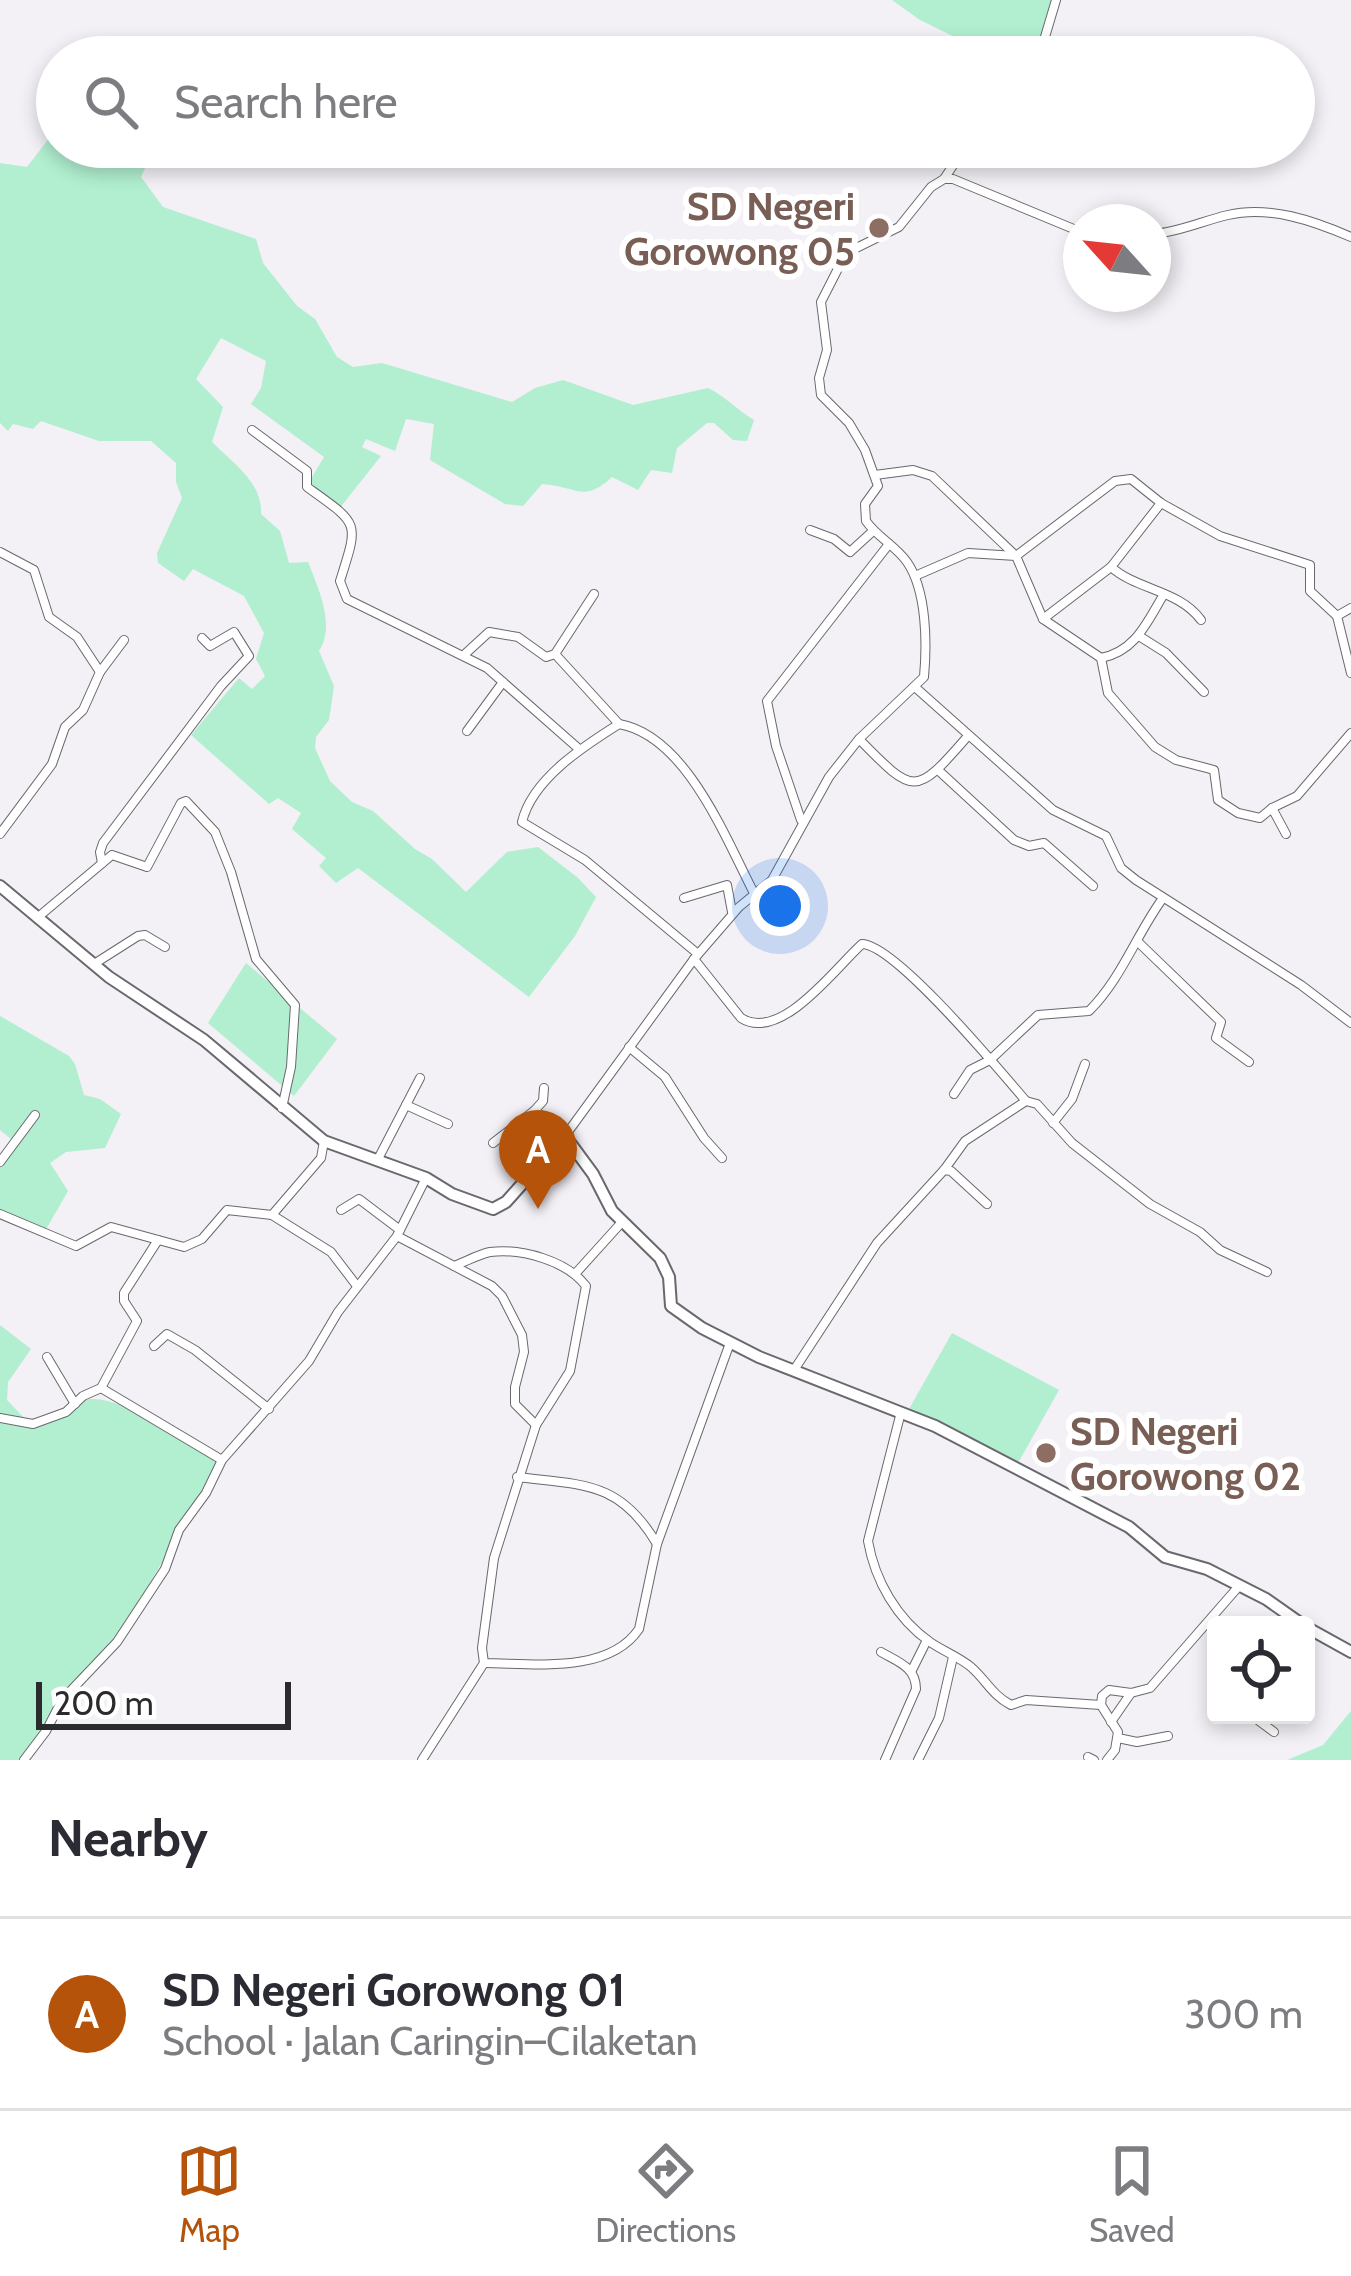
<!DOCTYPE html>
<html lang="en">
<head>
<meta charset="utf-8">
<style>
  body { margin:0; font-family:Cabin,sans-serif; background:#f7f7f7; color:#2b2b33 }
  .controls { position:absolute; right:36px; bottom:36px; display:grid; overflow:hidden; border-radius:12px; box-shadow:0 6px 18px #0003 }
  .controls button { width:108px; height:108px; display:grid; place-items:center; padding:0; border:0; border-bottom:3px solid #e1e1e2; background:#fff; color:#2b2b33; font:60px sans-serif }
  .compass { position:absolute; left:1063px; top:204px; width:108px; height:108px; border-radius:50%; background:#fff; box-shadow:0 6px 18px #0003; rotate:297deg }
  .scale { position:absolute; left:36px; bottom:30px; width:255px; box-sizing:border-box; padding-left:12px; border:6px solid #2b2a2c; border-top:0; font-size:33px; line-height:42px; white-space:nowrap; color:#2b2a2c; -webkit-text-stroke:9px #fff; paint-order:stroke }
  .you { position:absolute; left:780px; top:906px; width:42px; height:42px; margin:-30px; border:9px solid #fff; border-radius:50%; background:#1a73e8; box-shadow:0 0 0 18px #1a73e833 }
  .badge { display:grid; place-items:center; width:78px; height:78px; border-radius:50%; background:#b45309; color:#fff; font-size:39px; font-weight:700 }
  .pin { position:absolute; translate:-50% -99px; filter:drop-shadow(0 3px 6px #0008) }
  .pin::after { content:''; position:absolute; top:63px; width:42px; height:36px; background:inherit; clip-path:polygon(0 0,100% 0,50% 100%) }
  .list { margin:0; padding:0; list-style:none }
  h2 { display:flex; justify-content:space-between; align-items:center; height:156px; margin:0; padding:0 48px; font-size:51px }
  h2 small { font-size:39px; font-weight:400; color:#7c7c81 }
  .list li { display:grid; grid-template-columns:78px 1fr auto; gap:36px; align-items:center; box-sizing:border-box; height:192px; padding:0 48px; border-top:3px solid #e1e1e2 }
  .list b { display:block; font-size:45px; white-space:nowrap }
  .list p { margin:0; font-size:39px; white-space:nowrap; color:#7c7c81 }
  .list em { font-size:39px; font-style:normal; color:#7c7c81 }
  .icon { flex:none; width:66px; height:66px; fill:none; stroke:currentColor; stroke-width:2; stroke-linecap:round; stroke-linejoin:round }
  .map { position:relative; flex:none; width:1351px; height:1760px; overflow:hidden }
  .search { position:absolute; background:#fff; box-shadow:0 6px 18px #0003; left:36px; right:36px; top:36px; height:132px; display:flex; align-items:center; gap:30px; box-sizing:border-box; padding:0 42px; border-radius:66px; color:#7c7c81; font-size:45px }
  .sheet { height:348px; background:#fff }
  nav { display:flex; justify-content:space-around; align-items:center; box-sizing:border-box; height:168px; border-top:3px solid #e1e1e2; background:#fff; font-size:33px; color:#7c7c81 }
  nav a { display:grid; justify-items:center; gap:6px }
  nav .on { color:#b45309 }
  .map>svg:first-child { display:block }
  .green { fill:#b1efd0 }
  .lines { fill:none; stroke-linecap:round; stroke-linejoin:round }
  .street-casing { stroke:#6a686d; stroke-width:10 }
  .secondary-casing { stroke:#6a686d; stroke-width:14 }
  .street { stroke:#fff; stroke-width:8 }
  .secondary { stroke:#fff; stroke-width:10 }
  .education-dot { fill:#8d6e63; stroke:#fff; stroke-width:4.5 }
  .labels { text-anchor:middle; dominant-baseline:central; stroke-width:12; stroke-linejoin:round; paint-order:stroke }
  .education-label { font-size:39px; font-weight:bold; fill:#785e54; stroke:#fff; text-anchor:end }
</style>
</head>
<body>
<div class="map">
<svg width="1351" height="1760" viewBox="0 0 1351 1760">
  <rect width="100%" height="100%" fill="#f3f0f6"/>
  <g class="green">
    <path d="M892,0H1054L1035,57H996L920,20Z"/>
    <path d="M57,128V147H147L153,150L141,177L163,207L256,239L263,263L297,306L315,319L337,357L353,367L382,363L512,402L535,388L563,380L633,405L708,388C725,396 737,410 754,420L747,441L733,440L714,423H707L677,448L672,473L651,470L638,490L612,477C583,504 577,486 542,484L523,506L505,504L430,460L434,424L406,419L395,451L366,439L362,447L381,456L339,509L309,482L324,457L251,404L261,388L266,361L221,338L196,379L223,407L212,442C233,463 263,483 261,514L280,531L289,563L308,562C318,588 336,625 319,651L334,686L329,720L316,737L315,748L330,781L352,802L373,811L415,849L432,859L466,892L507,852L538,847L577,877L596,897L575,936L529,997L358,868L336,883L319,866L326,858L292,829L301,813L278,798L269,804L191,735L239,678L252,689L265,676L256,659L264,633L244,596L193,569L184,581L158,563L157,553L182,498L176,482V463L151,441H99L41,421L33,429L13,424L8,431L0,423V163L27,167Z"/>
    <path d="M656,147H763C718,170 701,174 656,147Z"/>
    <path d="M246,963L337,1039L294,1096L208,1023Z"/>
    <path d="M0,1016L69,1056L75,1064L84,1095L100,1099L121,1114L105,1148L66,1152L50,1163L68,1191L45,1231L4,1216L0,1219V1160L17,1135L11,1139L0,1130Z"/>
    <path d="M0,1325L31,1349L8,1382L7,1400L27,1421L41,1426C53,1418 68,1406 82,1401C115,1388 190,1445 220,1463L113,1646L23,1760H0Z"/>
    <path d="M952,1333L1059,1390L1018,1463L909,1409Z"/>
    <path d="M1351,1711V1760H1287L1323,1745Z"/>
  </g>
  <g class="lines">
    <g class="street-casing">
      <g id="street">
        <path d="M1039,57L1056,0"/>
        <path d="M944,179H953L1081,232"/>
        <path d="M1153,234C1180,232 1202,221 1228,215C1269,205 1314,221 1351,237"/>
        <path d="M252,430L307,471V487C360,525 359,521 340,581L347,599L487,668L579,749"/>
        <path d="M875,475L913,470L932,476L1016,556L1043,619L1101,658L1108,693L1155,747L1176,760L1214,770L1218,800L1238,813L1260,818L1272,808L1286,834"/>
        <path d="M810,530L834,539L850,552L873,531"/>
        <path d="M0,552L34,570L49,617L77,637L100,672L83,710L65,727L52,764L0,834"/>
        <path d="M1111,567C1137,590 1179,590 1201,620"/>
        <path d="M915,576L968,553L1016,556L1115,481L1131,479L1161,503L1220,536L1310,565V591L1337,616L1351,673"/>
        <path d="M594,594L555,654L619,724"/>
        <path d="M1337,616L1351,608"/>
        <path d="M1043,619L1111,567L1161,503"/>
        <path d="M1139,636L1166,653L1204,692"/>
        <path d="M465,654L489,632L518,637L546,657L555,654"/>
        <path d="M1101,658C1136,651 1147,622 1164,594"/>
        <path d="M100,672L124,640"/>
        <path d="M916,688L1053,810L1106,836L1121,868L1136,880L1301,985L1351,1023"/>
        <path d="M467,731L503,682"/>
        <path d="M859,739C914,795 915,797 967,737"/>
        <path d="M938,770L1014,840L1029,846L1044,843L1093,886"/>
        <path d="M1272,808L1297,796L1351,733"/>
        <path d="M801,820L776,746L767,701L889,544"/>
        <path d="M102,863L100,852L103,843L221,686L249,656L234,632L210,646L202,638"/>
        <path d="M684,898L727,885L732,912"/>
        <path d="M37,918L112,855L147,867L181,803L186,801L215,832L231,872L256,959L295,1005L291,1067L282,1108"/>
        <path d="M1138,942L1221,1022L1216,1038L1249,1062"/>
        <path d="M698,954L585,860L522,822C532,779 584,746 619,724C687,736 726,840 755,895"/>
        <path d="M694,959L741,1018C781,1043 835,968 862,944C896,945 1000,1071 1026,1101L1037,1104L1072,1143L1150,1204L1200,1232L1220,1250L1267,1272"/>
        <path d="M94,964L138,936L145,935L165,947"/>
        <path d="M629,1047L665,1077L704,1138L722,1158"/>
        <path d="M954,1094L970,1070L990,1060L1038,1015L1089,1011C1122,978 1136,935 1163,898"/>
        <path d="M406,1105L448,1124"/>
        <path d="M534,1111L543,1101L544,1088"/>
        <path d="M526,1118L553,1151"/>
        <path d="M1053,1123L1072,1099L1085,1064"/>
        <path d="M324,1141L321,1158L272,1215L331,1252L357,1286"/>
        <path d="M493,1143L534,1111L561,1127L565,1136L694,959L739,907L772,880L829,777L859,739L924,677C927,644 927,591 907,562C896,546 877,537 866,521L865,504L878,486L865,450L849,423L821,395L819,378L827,350L821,302L846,253L899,227L931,187L944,179L965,147"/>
        <path d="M378,1159L420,1078"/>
        <path d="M0,1162L35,1115"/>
        <path d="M944,1170L951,1171L987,1204"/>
        <path d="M528,1178L513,1162L538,1135"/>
        <path d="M341,1210L359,1199L400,1230"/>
        <path d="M0,1214L76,1246L111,1227L184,1247L202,1239L227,1210L272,1215"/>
        <path d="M397,1236L492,1286L502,1296L522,1335L524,1352L515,1387V1404L536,1425"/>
        <path d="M454,1266C465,1262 479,1254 490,1252C522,1248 567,1261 586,1286L570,1371L536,1425L494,1558L482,1648L484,1663C531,1663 608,1675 639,1629L657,1544L730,1343"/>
        <path d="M575,1274L622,1222"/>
        <path d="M154,1346L167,1334L195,1350L269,1409"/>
        <path d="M47,1357L75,1404"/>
        <path d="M794,1370L877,1243L944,1170L965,1141L1026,1101"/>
        <path d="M101,1388L222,1460"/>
        <path d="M901,1412L868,1541C875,1581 897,1619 930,1642C943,1651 959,1657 971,1667C986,1680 992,1695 1011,1705L1026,1700L1101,1705"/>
        <path d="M0,1418L33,1424L66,1412L83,1396L101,1388L137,1321L124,1301V1293L158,1240"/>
        <path d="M517,1477C583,1485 620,1481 657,1544"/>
        <path d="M881,1652C898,1662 916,1667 916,1689L885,1760"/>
        <path d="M912,1670L927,1640"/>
        <path d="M1251,1715L1274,1732"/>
        <path d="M1111,1722L1131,1693"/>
        <path d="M1118,1738L1137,1742L1168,1736"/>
        <path d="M1088,1757L1094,1760"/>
        <path d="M24,1760L46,1731L62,1700L117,1642L165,1569L179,1530L206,1493L222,1460L309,1361L338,1312L397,1236L426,1178"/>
        <path d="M422,1760L484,1663"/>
        <path d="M918,1760L939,1718L953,1657"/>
        <path d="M1107,1760L1115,1750L1118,1732L1101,1705L1102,1696L1109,1690L1131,1693L1150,1688L1239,1586"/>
      </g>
    </g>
    <g class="secondary-casing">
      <g id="secondary">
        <path d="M0,886L109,977L204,1040L324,1141L426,1178L452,1194L493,1209L506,1202L565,1136L593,1174L612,1211L660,1258L669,1277L671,1306L702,1328L759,1357L935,1426L1129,1527L1165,1557L1207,1569L1266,1599L1303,1625"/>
        <path d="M1306,1627L1351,1652"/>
      </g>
    </g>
    <use href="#street" class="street"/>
    <use href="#secondary" class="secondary"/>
  </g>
  <g class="education-dot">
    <circle cx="879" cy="228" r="12"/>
    <circle cx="1046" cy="1453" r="12"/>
  </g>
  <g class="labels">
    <g class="education-label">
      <text x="855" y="206">SD Negeri<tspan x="855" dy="45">Gorowong 05</tspan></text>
      <text x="1070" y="1431" text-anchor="start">SD Negeri<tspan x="1070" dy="45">Gorowong 02</tspan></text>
    </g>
  </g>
</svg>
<div class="controls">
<button><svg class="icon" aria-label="locate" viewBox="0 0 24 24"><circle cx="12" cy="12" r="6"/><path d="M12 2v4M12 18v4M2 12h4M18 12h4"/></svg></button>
</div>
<svg class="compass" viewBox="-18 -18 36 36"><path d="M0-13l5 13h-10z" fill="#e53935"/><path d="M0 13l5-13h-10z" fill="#7c7c81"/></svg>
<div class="scale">200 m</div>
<div class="you"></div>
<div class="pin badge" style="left:538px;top:1209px">A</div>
<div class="search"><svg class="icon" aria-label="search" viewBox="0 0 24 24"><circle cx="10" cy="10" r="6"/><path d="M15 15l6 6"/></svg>Search here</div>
</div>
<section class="sheet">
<h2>Nearby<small></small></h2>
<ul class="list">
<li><span class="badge">A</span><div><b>SD Negeri Gorowong 01</b><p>School · Jalan Caringin–Cilaketan</p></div><em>300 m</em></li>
</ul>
</section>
<nav>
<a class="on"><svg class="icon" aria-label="map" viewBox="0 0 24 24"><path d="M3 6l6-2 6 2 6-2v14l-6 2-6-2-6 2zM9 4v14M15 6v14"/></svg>Map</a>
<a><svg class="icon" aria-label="directions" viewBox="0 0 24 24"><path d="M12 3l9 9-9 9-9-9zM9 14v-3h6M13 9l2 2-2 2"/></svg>Directions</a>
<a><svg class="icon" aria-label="saved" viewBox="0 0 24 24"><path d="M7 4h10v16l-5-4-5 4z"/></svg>Saved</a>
</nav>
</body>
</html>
